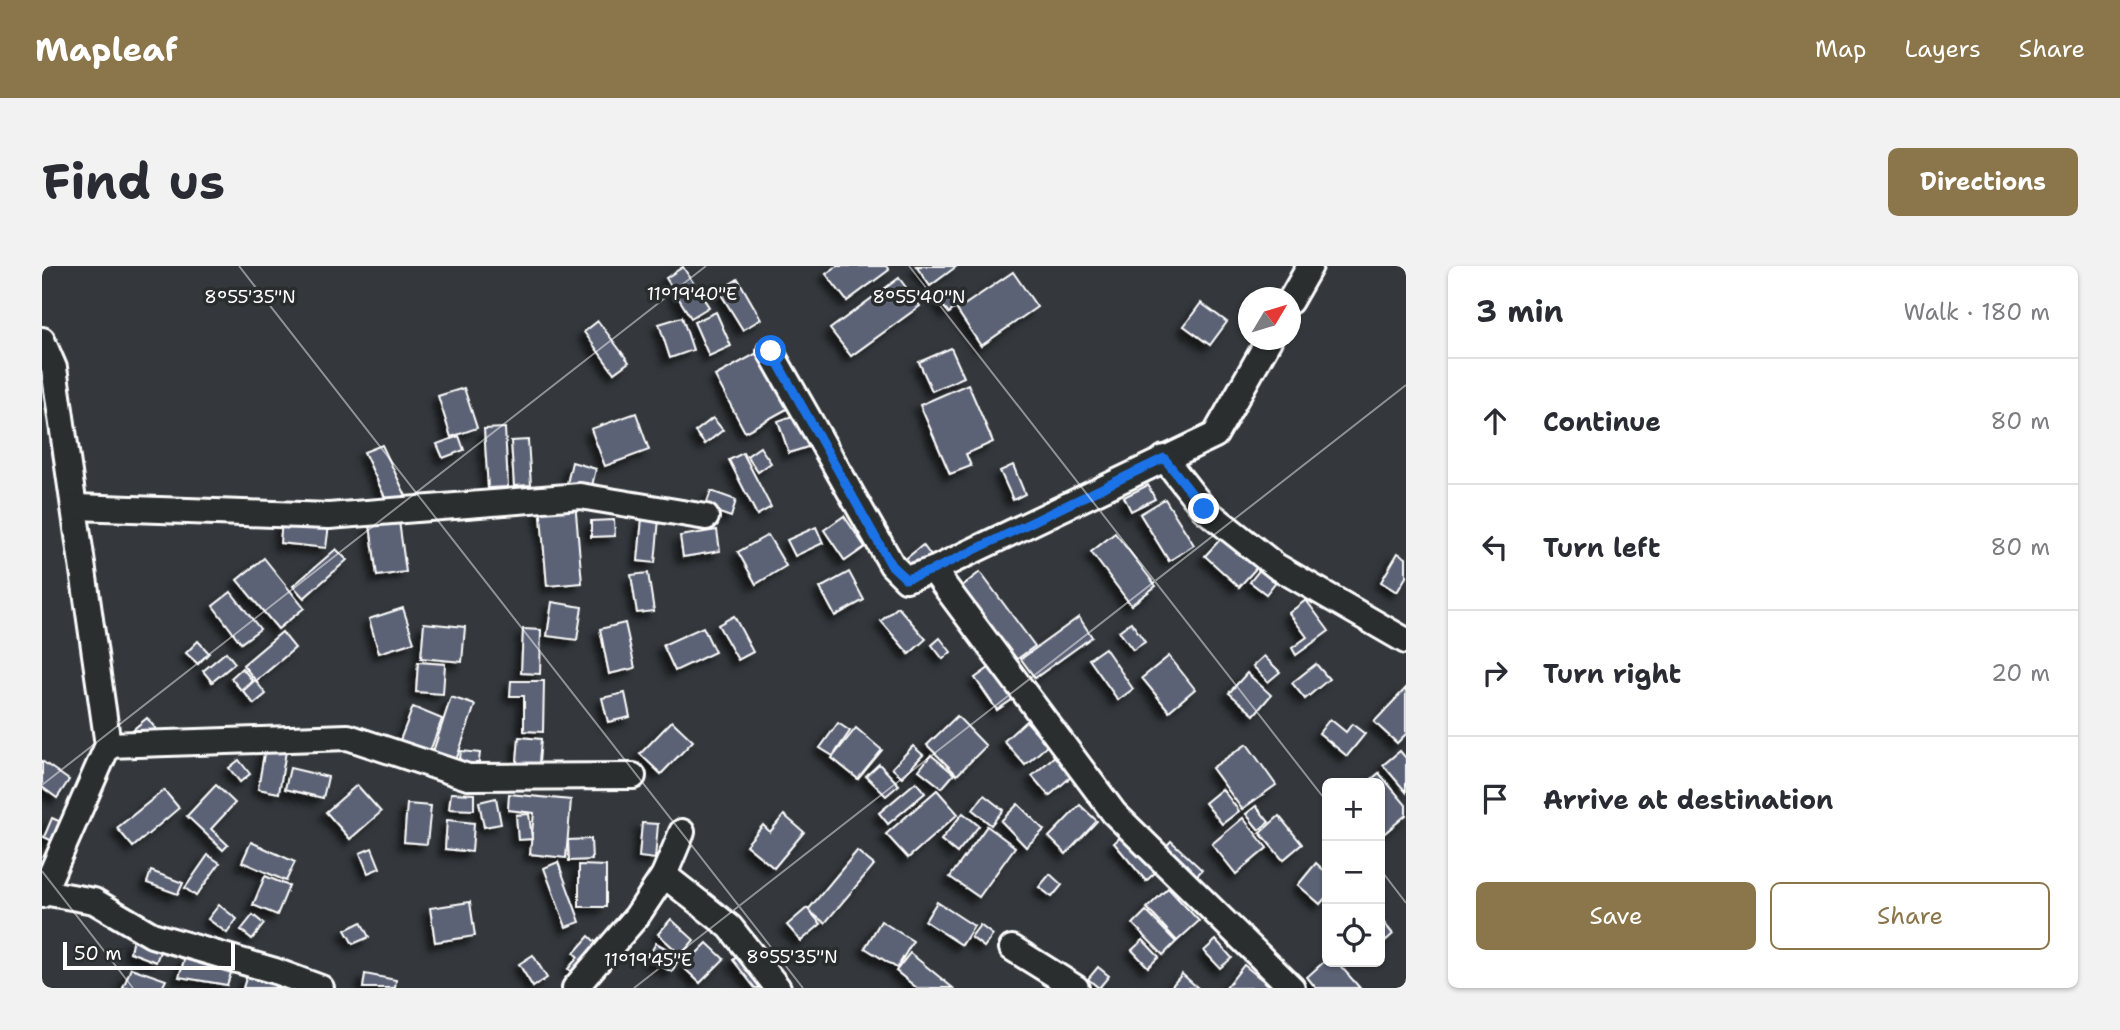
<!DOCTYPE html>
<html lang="en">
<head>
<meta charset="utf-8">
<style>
  body { margin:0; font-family:"Shantell Sans",sans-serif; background:#f2f2f3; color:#2b2b33 }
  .controls { position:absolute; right:21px; bottom:21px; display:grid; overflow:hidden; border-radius:10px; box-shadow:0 2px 5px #0004 }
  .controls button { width:63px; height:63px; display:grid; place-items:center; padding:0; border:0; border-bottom:2px solid #e1e1e2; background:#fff; color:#2b2b33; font:35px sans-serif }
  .compass { position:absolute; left:1196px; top:21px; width:63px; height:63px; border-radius:50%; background:#fff; box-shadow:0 2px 5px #0004; rotate:52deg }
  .scale { position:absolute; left:21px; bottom:18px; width:172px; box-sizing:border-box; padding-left:7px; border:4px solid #fff; border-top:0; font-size:19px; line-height:24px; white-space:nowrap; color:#fff; -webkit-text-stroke:5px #2a2d2e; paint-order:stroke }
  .stop { position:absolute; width:21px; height:21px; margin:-16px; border:5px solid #1a73e8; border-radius:50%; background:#fff }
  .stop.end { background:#1a73e8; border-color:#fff; box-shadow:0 2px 7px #0008 }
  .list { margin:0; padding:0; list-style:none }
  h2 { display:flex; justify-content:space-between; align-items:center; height:91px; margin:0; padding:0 28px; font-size:30px }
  h2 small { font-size:23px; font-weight:400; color:#7c7c81 }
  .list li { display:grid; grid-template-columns:46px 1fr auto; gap:21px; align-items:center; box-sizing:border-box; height:126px; padding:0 28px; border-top:2px solid #e1e1e2 }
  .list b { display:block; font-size:26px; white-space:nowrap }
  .list em { font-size:23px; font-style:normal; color:#7c7c81 }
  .actions { display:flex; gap:14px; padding:21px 28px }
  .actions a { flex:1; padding:16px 0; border:2px solid #8a764a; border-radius:10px; text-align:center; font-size:24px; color:#8a764a }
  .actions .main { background:#8a764a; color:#fff }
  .icon { flex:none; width:38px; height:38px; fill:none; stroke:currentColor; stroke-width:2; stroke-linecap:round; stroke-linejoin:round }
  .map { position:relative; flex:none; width:1364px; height:722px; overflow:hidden; border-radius:10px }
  header { display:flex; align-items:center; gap:42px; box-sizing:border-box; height:98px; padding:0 35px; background:#8a764a; color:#fff }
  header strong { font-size:33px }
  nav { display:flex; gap:38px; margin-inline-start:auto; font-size:24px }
  .intro { display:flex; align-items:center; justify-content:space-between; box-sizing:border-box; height:168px; padding:0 42px }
  h1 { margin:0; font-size:49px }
  .button { padding:18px 32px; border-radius:10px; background:#8a764a; color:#fff; font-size:24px; font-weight:700 }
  main { display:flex; gap:42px; padding:0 42px }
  aside { flex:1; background:#fff; border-radius:10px; box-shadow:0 2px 5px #0004 }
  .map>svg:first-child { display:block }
  .building { fill:#5c6274; stroke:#fff; stroke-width:2; filter:url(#shadow) }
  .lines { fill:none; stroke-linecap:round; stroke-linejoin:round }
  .minor-casing { stroke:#fff; stroke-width:30 }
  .minor { stroke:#2a2d2e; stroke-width:24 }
  .route { stroke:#1a73e8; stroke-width:9 }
  .ticks { fill:none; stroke:#fff; stroke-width:2; stroke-opacity:0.45 }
  .ticks-label { font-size:18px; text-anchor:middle; fill:#fff; stroke:#2a2d2e; stroke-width:7; stroke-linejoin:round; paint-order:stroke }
</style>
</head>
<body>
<header>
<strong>Mapleaf</strong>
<nav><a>Map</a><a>Layers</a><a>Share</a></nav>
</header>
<div class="intro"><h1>Find us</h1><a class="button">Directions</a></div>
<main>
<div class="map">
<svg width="1364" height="722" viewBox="0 0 1364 722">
  <defs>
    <filter id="shadow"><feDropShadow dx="-6" dy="6" stdDeviation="3.5" flood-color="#0009"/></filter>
  </defs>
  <rect width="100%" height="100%" fill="#34383c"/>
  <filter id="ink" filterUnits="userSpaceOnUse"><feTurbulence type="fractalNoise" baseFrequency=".0143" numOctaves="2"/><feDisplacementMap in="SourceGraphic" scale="14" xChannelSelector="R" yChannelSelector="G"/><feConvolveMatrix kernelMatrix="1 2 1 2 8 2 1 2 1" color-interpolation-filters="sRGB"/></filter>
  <g filter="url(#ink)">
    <g class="building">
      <path d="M795,0H844L847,4L805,35L784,8Z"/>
      <path d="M874,0H915L888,20Z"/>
      <path d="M641,1L667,41L649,52L624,12Z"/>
      <path d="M971,6L995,41L939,80L915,44Z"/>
      <path d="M857,12L878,40L809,90L788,63Z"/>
      <path d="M696,13L719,53L701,64L677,25Z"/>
      <path d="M908,25L918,38L907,47L896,34Z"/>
      <path d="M1159,37L1185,56L1168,79L1142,60Z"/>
      <path d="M674,46L689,80L667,90L652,56Z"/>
      <path d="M640,51L651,84L628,92L617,58Z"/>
      <path d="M556,55L587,96L572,107L542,66Z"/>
      <path d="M724,82L754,138L703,166L673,110Z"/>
      <path d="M909,82L922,111L890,125L877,96Z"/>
      <path d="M926,118L951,176L924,188L929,200L908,208L878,139Z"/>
      <path d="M422,122L435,162L409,171L396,130Z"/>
      <path d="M767,144L778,177L747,187L736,155Z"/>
      <path d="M594,147L607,184L563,200L549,163Z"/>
      <path d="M671,152L681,164L663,178L653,166Z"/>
      <path d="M463,162L466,221L446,222L442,163Z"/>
      <path d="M417,170L422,184L401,192L395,178Z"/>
      <path d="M486,174L489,219L472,220L469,175Z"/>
      <path d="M340,179L364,230L346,238L322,186Z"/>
      <path d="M718,181L729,197L716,206L705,190Z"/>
      <path d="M701,187L729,241L715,249L687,194Z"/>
      <path d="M530,196L554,203L548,228L524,222Z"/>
      <path d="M971,199L983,228L971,234L958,205Z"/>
      <path d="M1106,219L1113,233L1089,245L1082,231Z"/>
      <path d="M669,225L694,234L689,251L663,242Z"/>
      <path d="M1123,233L1152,279L1127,295L1098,248Z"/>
      <path d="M533,235L540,317L505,320L498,238Z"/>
      <path d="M802,250L823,281L803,295L782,264Z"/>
      <path d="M600,252L617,253L613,297L596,295Z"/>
      <path d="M240,254L287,259L284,282L238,277Z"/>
      <path d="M572,254L573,270L549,271V255Z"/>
      <path d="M357,255L364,306L335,310L328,259Z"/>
      <path d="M774,261L781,277L753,290L745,274Z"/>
      <path d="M675,264L678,285L641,291L638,270Z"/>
      <path d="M1073,267L1114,320L1089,339L1049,286Z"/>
      <path d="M1183,268L1217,299L1197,321L1163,290Z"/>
      <path d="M726,269L744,300L714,318L696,286Z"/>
      <path d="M881,279L892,294L872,310L861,295Z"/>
      <path d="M294,283L305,294L262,332L251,320Z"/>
      <path d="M1356,287L1364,292V311L1355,326L1339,316Z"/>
      <path d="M222,292L262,342L236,363L195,314Z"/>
      <path d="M1220,301L1236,313L1224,328L1208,316Z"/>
      <path d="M807,306L822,334L793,350L778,322Z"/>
      <path d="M938,306L993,380L974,394L919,321Z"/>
      <path d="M606,307L612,345L595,347L589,309Z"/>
      <path d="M189,326L218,363L199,377L171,340Z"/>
      <path d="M1264,334L1287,365L1254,389L1250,382L1265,371L1247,347Z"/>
      <path d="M510,336L540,341L535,374L505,370Z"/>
      <path d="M856,341L884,373L867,388L839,355Z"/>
      <path d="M361,342L372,376L337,387L327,353Z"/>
      <path d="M692,350L711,386L696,394L676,359Z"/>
      <path d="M1037,351L1050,371L993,412L979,393Z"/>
      <path d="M1089,356L1103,376L1091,384L1077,365Z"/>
      <path d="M382,357L423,361L420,396L379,392Z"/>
      <path d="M583,357L593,402L567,408L558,363Z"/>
      <path d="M661,361L673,386L633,405L621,379Z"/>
      <path d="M481,363L499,364L498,408L479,407Z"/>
      <path d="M240,366L253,382L214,415L201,399Z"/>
      <path d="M898,372L909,386L901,393L890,379Z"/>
      <path d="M156,375L167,387L156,398L144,387Z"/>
      <path d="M1063,382L1091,423L1076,434L1047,393Z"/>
      <path d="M184,386L193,397L170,416L161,405Z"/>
      <path d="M1127,390L1153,423L1127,445L1100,412Z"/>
      <path d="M1222,390L1238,406L1226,416L1211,400Z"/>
      <path d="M376,396L403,398L401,428L374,426Z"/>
      <path d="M954,397L977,429L955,444L933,412Z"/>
      <path d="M1274,398L1287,413L1263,433L1250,417Z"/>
      <path d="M200,402L210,414L199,424L189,412Z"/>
      <path d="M1205,407L1229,429L1212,449L1187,427Z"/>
      <path d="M213,414L224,428L212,438L201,425Z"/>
      <path d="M469,415H502L501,466L482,465V430H468Z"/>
      <path d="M1364,422V468L1355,477L1332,456Z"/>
      <path d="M583,427L588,451L566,456L560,432Z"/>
      <path d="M409,431L433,439L411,503L388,495Z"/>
      <path d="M371,441L400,453L385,493L355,482Z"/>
      <path d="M915,450L944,480L915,509L885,479Z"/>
      <path d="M105,452L114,463L96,478L87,467Z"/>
      <path d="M1288,453L1304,466L1310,458L1323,468L1305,490L1277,467Z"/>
      <path d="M630,455L651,475L619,508L598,488Z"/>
      <path d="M984,455L1006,479L983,499L962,475Z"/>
      <path d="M796,457L808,465L791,490L778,482Z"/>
      <path d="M814,462L840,484L816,513L790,492Z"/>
      <path d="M477,471L499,473L496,509L474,507Z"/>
      <path d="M1205,478L1234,519L1200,543L1170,502Z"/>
      <path d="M871,480L881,489L860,511L850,502Z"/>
      <path d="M223,482L244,485L237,527L216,523Z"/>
      <path d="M419,485L438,487L436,502L417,500Z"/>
      <path d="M1358,485L1364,492V526L1341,499Z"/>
      <path d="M1015,488L1032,508L1007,530L990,510Z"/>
      <path d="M889,489L912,508L900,522L877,504Z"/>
      <path d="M197,494L208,508L198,516L187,502Z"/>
      <path d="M0,495L27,514L15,532L0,521Z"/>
      <path d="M837,498L857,519L844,530L824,510Z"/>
      <path d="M248,502L286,511L281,532L243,523Z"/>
      <path d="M1337,507L1364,539V549L1338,571V517H1325Z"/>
      <path d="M874,516L883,527L846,558L837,547Z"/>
      <path d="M174,519L193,537L169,563L186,579L181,584L145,550Z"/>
      <path d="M315,519L339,546L308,573L284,546Z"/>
      <path d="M1180,523L1197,545L1180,558L1163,537Z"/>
      <path d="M122,524L137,542L91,581L75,562Z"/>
      <path d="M895,524L916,548L866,592L844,568Z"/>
      <path d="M409,527L432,528V544L407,543Z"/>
      <path d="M467,528L529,534L524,592L488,588L492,547L466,544Z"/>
      <path d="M942,529L961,544L949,559L931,544Z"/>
      <path d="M454,532L459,558L442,561L437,536Z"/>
      <path d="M365,538L389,540L385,578L362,576Z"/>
      <path d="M976,538L1002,564L984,581L959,555Z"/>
      <path d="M1038,539L1055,555L1024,588L1007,571Z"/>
      <path d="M1214,540L1227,556L1217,564L1204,548Z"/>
      <path d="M921,547L937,560L915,587L899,574Z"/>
      <path d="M487,548L490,573L476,574L474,549Z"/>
      <path d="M742,549L762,566L732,602L704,579L721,559L728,566Z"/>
      <path d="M1237,550L1260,578L1241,594L1218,567Z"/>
      <path d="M10,552L37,564L28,583L2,571Z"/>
      <path d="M1201,552L1225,582L1194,608L1170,578Z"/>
      <path d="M405,554L432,557L430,586L403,583Z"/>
      <path d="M600,557L616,558L613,593L597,591Z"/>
      <path d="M945,560L973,581L937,631L908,611Z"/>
      <path d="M1083,567L1115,605L1104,615L1072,577Z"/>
      <path d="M549,573L550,594L527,595L526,574Z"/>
      <path d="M1129,575L1160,604L1148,617L1117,588Z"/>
      <path d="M209,576L253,596L244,615L200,596Z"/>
      <path d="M330,582L338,602L326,607L318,587Z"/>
      <path d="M815,585L832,599L783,657L766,644Z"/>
      <path d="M166,589L178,597L154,630L143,622Z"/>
      <path d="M516,596L538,656L524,661L502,602Z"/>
      <path d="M1274,597L1285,607V630L1278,638L1256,619Z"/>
      <path d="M537,599L564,600V641H537Z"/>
      <path d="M109,605L141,617L136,628L105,617Z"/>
      <path d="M1008,608L1020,619L1010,631L997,621Z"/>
      <path d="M223,610L247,620L235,649L211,639Z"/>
      <path d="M1126,622L1157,655L1135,675L1105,642Z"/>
      <path d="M428,636L433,670L393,676L388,642Z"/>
      <path d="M895,636L932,660L920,679L883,655Z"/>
      <path d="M177,639L195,653L185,667L166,653Z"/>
      <path d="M765,642L779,658L759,675L745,659Z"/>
      <path d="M1104,645L1134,676L1121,689L1091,658Z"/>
      <path d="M211,649L222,658L210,673L199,664Z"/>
      <path d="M1338,652L1351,668L1338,680Z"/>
      <path d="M629,653L652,674L639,689L616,668Z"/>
      <path d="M839,655L871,675L855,702L823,682Z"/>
      <path d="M319,656L327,671L311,678L303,664Z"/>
      <path d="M938,659L951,669L942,681L929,671Z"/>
      <path d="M547,670L565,687L540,715L526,703L536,691L532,687Z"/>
      <path d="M91,672L119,683L114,696L88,686Z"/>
      <path d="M1101,674L1117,691L1106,701L1090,684Z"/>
      <path d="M1174,674L1190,692L1178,702L1162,685Z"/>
      <path d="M614,677L638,690L630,706L605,693Z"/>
      <path d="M665,677L682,693L658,717L641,701Z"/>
      <path d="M703,684L721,722H713L691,694Z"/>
      <path d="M868,687L911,722H875L854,705Z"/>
      <path d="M491,689L505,712L491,721L477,698Z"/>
      <path d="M143,691L191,701L185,719L137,711Z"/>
      <path d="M1285,693V696H1295L1318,722H1274L1265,711Z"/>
      <path d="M1202,699L1229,721L1228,722H1184Z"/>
      <path d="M1056,701L1067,710L1057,722L1046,713Z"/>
      <path d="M89,702L124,714L120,722H81Z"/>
      <path d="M323,708L354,714L353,722H321Z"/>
      <path d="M1140,708L1156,722H1128Z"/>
      <path d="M205,709L241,722H201Z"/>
    </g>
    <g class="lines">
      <g class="minor-casing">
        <g id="minor">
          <path d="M1248,35L1268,0"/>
          <path d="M0,74L12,102L66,479L0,629"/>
          <path d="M728,85L850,299L864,313L891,304L1173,169L1227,74"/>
          <path d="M1122,192L1162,243L1234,300L1364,375"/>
          <path d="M34,241L287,250L538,230L664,251"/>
          <path d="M891,304L1072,547L1250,722"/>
          <path d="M66,479L306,471L426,511L591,510"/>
          <path d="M622,609L688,661L736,722"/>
          <path d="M1,626L52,635L110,669L233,705L279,722"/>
          <path d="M970,682L1034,722"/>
          <path d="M533,722L595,650L622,609L640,566"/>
        </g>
      </g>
      <use href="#minor" class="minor"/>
    </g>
  </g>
  <g class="lines" filter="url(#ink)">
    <path class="route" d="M729,85L849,299L864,313L891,304L1122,192L1162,243"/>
  </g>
  <path class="ticks" d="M197,0L761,722M867,0L1285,536M0,519L664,0M1338,603L1364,637M0,605L91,722M592,722L1364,119"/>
  <g class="ticks-label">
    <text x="650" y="34">11°19'40"E</text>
    <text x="208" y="37">8°55'35"N</text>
    <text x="877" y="37">8°55'40"N</text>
    <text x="750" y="697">8°55'35"N</text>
    <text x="606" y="700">11°19'45"E</text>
  </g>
</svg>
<div class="controls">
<button>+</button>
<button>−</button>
<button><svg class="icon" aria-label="locate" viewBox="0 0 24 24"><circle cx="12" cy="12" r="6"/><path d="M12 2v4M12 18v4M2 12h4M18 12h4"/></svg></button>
</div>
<svg class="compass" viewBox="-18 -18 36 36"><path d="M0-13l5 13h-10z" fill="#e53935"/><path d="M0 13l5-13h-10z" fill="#7c7c81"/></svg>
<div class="scale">50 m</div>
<div class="stop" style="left:729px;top:85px"></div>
<div class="stop end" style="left:1162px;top:243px"></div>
</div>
<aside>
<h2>3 min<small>Walk · 180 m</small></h2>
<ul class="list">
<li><svg class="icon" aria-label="ahead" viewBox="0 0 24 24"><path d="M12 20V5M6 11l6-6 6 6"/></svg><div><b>Continue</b></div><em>80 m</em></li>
<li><svg class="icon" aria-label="left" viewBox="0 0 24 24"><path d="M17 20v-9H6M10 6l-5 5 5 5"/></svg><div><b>Turn left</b></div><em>80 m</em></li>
<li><svg class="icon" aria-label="right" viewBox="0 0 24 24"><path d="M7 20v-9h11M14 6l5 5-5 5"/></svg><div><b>Turn right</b></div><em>20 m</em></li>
<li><svg class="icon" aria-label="arrive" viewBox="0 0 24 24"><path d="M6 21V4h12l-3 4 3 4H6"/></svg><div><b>Arrive at destination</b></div></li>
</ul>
<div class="actions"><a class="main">Save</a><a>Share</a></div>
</aside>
</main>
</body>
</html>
